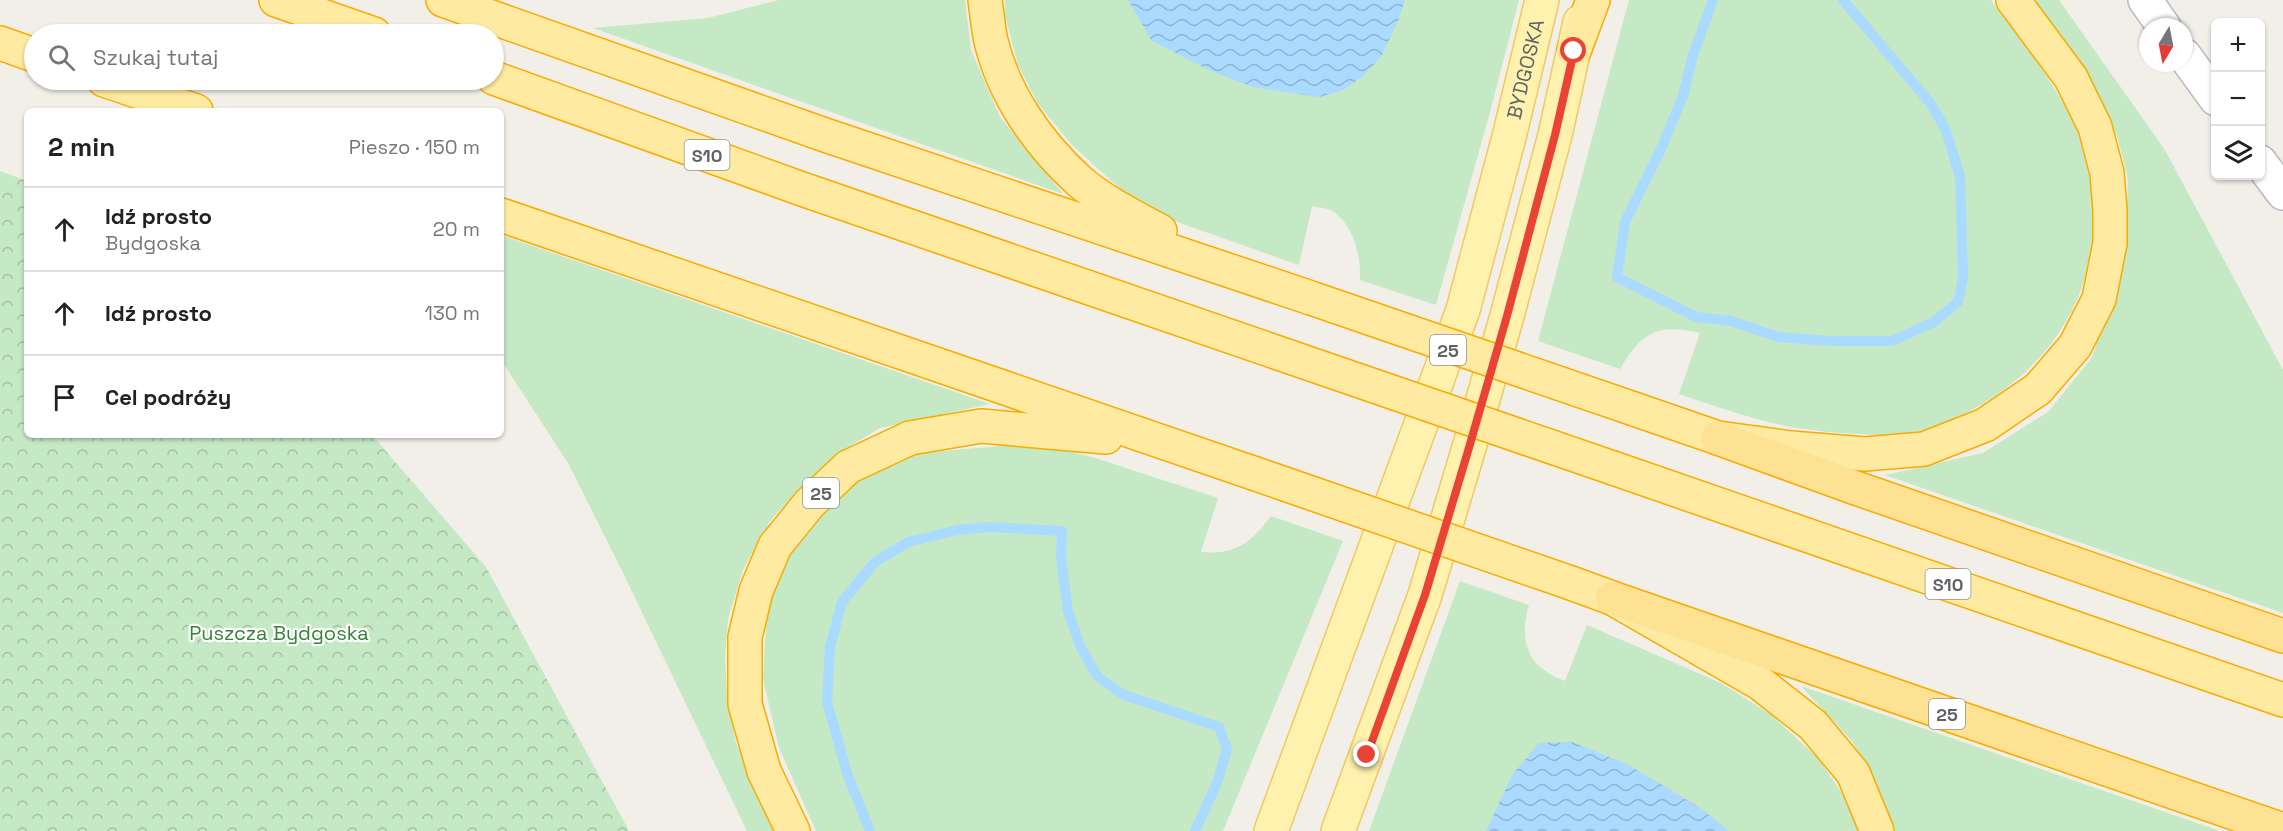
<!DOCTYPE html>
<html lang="pl">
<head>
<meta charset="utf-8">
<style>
  body { margin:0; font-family:"Space Grotesk",sans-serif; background:#f6f6f6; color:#222 }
  .controls { position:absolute; right:18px; top:18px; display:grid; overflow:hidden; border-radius:9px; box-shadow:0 2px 4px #0004 }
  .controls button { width:54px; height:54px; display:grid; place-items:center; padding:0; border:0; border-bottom:2px solid #e0e0e0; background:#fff; color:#222; font:30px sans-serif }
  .compass { position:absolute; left:2139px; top:18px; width:54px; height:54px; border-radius:50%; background:#fff; box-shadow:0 2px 4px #0004; rotate:190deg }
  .stop { position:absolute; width:18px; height:18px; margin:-14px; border:4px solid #ea4335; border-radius:50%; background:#fff }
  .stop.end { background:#ea4335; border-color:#fff; box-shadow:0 2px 6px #0008 }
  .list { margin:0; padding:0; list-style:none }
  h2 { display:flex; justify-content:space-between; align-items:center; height:78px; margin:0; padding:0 24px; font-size:26px }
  h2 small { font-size:20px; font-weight:400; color:#767676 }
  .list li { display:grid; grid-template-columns:39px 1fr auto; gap:18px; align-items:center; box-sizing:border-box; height:84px; padding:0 24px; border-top:2px solid #e0e0e0 }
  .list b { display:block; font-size:22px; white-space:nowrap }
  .list p { margin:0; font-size:20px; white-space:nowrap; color:#767676 }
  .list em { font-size:20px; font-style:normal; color:#767676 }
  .icon { flex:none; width:33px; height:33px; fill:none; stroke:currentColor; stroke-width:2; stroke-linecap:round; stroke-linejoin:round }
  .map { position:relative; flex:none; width:2283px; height:831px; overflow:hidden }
  .search { position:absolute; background:#fff; box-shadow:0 2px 4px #0004; left:24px; top:24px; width:480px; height:66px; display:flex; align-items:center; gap:15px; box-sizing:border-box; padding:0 21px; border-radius:33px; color:#767676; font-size:22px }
  .panel { position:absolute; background:#fff; box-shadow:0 2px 4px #0004; left:24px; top:108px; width:480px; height:330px; border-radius:9px }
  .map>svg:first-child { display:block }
  .green { fill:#c5e8c5 }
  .forest { fill:url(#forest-crowns) }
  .water { fill:url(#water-waves) }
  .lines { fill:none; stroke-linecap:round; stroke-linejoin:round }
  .stream { stroke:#aadaff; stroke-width:10 }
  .tertiary-casing { stroke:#b5b8bc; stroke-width:36 }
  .primary-casing { stroke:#f2c960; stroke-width:36 }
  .trunk-casing { stroke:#f9ab00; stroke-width:36 }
  .motorway-casing { stroke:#f9ab00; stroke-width:36 }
  .tertiary { stroke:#fff; stroke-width:33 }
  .primary { stroke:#fff2af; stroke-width:33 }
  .trunk { stroke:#feeaa1; stroke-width:33 }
  .motorway { stroke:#fde293; stroke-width:33 }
  .trunk-bridge-casing { stroke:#f9ab00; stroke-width:36; stroke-linecap:butt }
  .trunk-bridge { stroke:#feeaa1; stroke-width:33 }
  .route { stroke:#ea4335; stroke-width:8 }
  .labels { text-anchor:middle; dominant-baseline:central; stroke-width:4.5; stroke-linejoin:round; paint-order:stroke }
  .shield { fill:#fff; stroke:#8f9295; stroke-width:1.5 }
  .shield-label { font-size:18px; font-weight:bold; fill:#5f6368 }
  .street-label { font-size:20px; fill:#5f6368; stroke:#fff }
  .park-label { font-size:20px; fill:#348238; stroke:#fff }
</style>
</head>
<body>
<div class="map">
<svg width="2283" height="831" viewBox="0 0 2283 831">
  <defs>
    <pattern id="forest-crowns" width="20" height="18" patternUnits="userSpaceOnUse" patternTransform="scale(1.5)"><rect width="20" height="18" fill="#c5e8c5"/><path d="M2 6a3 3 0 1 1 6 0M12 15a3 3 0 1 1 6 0" fill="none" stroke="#a3c0a4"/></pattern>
    <pattern id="water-waves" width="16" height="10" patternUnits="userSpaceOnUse" patternTransform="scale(1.5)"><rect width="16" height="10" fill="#aadaff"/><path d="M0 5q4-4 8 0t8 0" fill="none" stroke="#8eb4d2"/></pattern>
  </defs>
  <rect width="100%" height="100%" fill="#f1efe8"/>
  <g class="green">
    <path d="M779,0H965L971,50L1000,117L1063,194L593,28L708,18Z"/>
    <path d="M1005,0H1519L1490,112L1436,305L1360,280C1361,256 1354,224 1331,210C1326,208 1317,207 1312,206L1299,265L1166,218L1127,195L1073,146L1038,104L1018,65L1005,16Z"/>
    <path d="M1629,0H1991C2022,43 2066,94 2082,145C2116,254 2073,355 1973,409C1950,421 1926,431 1901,435C1889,437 1876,435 1864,434C1831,433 1794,429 1761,420C1734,413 1706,403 1679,394L1700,333C1657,323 1642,332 1620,369L1538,341Z"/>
    <path d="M2032,0H2059L2165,150L2283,370V613L1885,475L1983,453L2048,412L2091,359L2111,303L2126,231L2128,179L2117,136L2089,77Z"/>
    <path d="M501,235L990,404L880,428L845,449L798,490L770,521L743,570L728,619L725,657L727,696L736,743L777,831H747L625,577L568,463L501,360Z"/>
    <path d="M1001,446L1058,448L1095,458L1218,498L1201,552C1235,555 1251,543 1271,516L1343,541L1223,831H816L779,748L763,679L766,622L779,571L801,533L844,486L887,460L930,452Z"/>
    <path d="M1460,581L1529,605C1522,627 1522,655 1544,670C1550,675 1558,678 1565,681L1587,625L1721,683L1770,714L1819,759L1846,800L1858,831H1369Z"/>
    <path d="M1801,686L2220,831H1893L1877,783L1852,741Z"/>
  </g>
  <path class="forest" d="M0,171L27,181V435H372L486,567L629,831H0Z"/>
  <g class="water">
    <path d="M1128,0H1405L1398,21L1381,57L1361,78L1341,91L1319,97L1253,87L1211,71L1152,41Z"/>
    <path d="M1572,742L1627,764L1702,809L1729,831H1486L1512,775L1539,743Z"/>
  </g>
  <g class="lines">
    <g class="stream">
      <path d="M1713,0L1693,55L1683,96L1661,149L1625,222L1617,277L1696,317L1731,321L1778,337L1830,341H1892L1934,322L1958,302L1963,278L1960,177L1946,130L1931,104L1843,0"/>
      <path d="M870,831L847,773L827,702L830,647L842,602L875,562L908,542L958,530L989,527L1062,531L1061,559L1068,611L1081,648L1098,677L1124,695L1219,727L1227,749L1217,783L1195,831"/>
    </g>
    <g class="tertiary-casing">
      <g id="tertiary">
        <path d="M2145,0L2164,27"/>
        <path d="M2184,55L2216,99"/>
        <path d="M2260,162L2283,193"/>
      </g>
    </g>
    <g class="primary-casing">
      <g id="primary">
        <path id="s1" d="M1271,831L1463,310L1509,137L1542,0"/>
        <path d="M1338,831L1425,595L1468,451L1507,316L1555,135L1580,22"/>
      </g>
    </g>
    <g class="trunk-casing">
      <g id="trunk">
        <path d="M276,0L374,34"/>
        <path d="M443,0L825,135L1311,298"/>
        <path d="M985,0C987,13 988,28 991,41C1004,95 1038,143 1078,180C1102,201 1132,216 1160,231"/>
        <path d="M0,43L34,55"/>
        <path d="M1574,51L1593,0"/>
        <path d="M494,78L802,189L1290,357"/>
        <path d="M104,80L196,111"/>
        <path d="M501,215L1253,473"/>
        <path d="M1634,409L1718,438L1791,448L1865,454L1924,449L1985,425L2038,389L2075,346L2099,299L2110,243V210L2107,173L2095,127L2071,78L2013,0"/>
        <path d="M1613,468L2283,700"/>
        <path d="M1571,583L1612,598L1761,684L1813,725L1853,773L1877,831"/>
        <path d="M793,831L764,771L745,704V637L756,591L775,546L809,504L848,467L910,438L981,426L1106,437"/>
      </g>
    </g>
    <g class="motorway-casing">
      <g id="motorway">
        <path d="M1718,438L1853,487L2283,636"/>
        <path d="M1612,598L2283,830"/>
      </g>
    </g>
    <use href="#tertiary" class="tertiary"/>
    <use href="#primary" class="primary"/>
    <use href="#trunk" class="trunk"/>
    <use href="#motorway" class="motorway"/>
    <g class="trunk-bridge-casing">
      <g id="trunk-bridge">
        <path d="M1311,298L1634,409"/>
        <path d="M1290,357L1613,468"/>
        <path d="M1253,473L1571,583"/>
      </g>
    </g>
    <use href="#trunk-bridge" class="trunk-bridge"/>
  </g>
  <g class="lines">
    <path class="route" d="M1367,755L1425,595L1468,451L1507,316L1555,135L1574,51"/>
  </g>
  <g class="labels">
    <g class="shield">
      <rect x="684.5" y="140" width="45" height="30" rx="4.5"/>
      <rect x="1430" y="335" width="36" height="30" rx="4.5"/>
      <rect x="803" y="478" width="36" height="30" rx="4.5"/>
      <rect x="1925.5" y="569" width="45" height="30" rx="4.5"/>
      <rect x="1929" y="699" width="36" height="30" rx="4.5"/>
    </g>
    <g class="shield-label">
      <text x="707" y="155">S10</text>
      <text x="1448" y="350">25</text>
      <text x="821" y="493">25</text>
      <text x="1948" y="584">S10</text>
      <text x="1947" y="714">25</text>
    </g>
    <g class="street-label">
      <text stroke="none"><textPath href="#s1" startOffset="804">BYDGOSKA</textPath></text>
    </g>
    <g class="park-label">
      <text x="279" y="633">Puszcza Bydgoska</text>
    </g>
  </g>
</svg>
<div class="controls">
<button>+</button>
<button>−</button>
<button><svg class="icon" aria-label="layers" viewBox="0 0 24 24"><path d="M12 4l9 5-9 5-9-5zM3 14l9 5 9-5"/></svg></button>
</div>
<svg class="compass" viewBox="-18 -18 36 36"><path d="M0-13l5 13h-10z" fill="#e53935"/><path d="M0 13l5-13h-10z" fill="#767676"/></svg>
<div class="stop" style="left:1574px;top:51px"></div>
<div class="stop end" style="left:1367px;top:755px"></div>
<div class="search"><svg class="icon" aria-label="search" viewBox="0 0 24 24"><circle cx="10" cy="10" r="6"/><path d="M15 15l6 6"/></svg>Szukaj tutaj</div>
<section class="panel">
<h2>2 min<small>Pieszo · 150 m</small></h2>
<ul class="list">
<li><svg class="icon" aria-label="ahead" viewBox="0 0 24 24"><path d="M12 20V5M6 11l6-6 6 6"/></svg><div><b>Idź prosto</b><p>Bydgoska</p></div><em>20 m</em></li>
<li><svg class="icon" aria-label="ahead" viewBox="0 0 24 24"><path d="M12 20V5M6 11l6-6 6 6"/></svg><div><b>Idź prosto</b></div><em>130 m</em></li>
<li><svg class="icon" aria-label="arrive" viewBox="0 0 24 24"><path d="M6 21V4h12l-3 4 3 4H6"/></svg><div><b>Cel podróży</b></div></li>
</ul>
</section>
</div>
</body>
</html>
